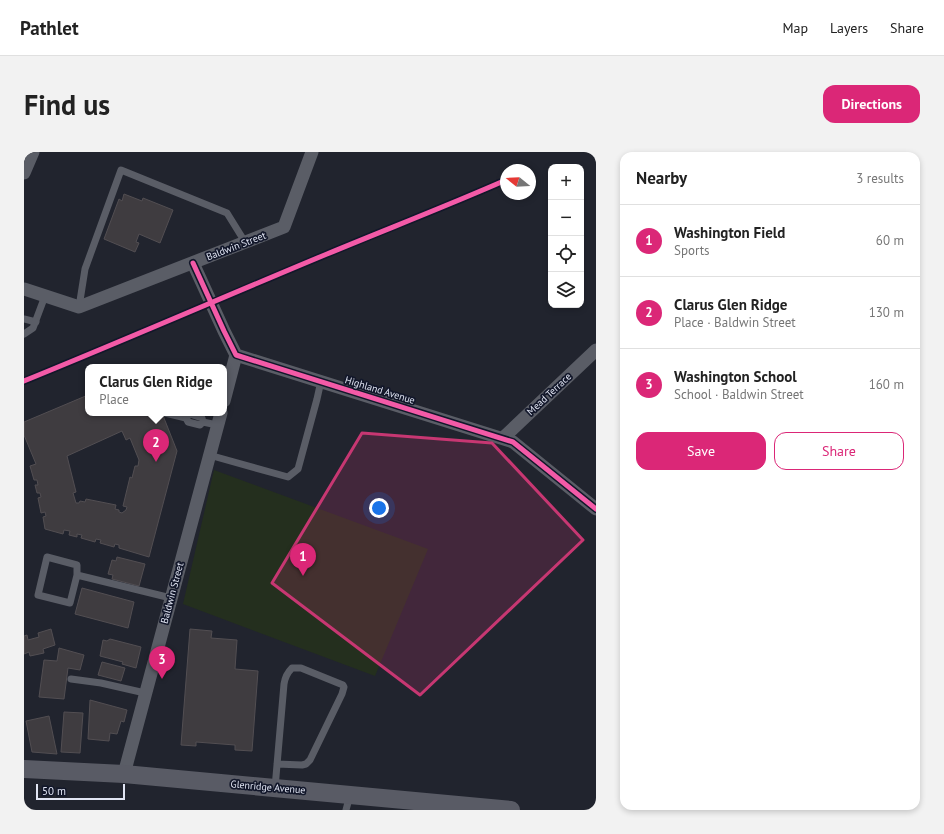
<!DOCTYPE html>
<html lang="en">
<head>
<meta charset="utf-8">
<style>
  body { margin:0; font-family:"PT Sans",sans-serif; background:#f2f2f2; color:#222 }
  .controls { position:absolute; right:12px; top:12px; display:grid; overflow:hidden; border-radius:8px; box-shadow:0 2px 6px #0003 }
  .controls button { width:36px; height:36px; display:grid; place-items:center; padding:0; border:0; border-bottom:1px solid #e0e0e0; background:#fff; color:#222; font:20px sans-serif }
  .compass { position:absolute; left:476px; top:12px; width:36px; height:36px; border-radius:50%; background:#fff; box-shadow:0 2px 6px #0003; rotate:288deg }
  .scale { position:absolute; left:12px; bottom:10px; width:89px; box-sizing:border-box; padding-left:4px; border:2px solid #e1e5f3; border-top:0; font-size:11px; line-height:14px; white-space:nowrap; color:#e1e5f3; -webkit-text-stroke:3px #12172a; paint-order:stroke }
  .you { position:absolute; left:355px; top:356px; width:14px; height:14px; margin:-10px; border:3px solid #fff; border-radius:50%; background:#1a73e8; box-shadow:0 0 0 6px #1a73e833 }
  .badge { display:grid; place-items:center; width:26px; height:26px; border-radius:50%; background:#db2777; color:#fff; font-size:13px; font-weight:700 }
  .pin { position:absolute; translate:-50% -33px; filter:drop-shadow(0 1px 2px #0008) }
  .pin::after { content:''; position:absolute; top:21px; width:14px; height:12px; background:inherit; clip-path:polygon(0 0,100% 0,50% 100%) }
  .popup { position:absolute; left:61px; top:212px; width:142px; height:52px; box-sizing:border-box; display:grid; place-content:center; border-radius:8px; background:#fff; filter:drop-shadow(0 1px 3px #0005); font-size:13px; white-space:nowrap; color:#767676 }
  .popup b { font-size:15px; color:#222 }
  .popup::after { content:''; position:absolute; left:50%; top:100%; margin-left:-8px; border:8px solid transparent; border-top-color:#fff }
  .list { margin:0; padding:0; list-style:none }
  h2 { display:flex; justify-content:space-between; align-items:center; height:52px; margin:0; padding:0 16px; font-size:17px }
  h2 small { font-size:13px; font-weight:400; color:#767676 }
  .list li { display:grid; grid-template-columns:26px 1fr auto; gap:12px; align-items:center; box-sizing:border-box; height:72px; padding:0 16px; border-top:1px solid #e0e0e0 }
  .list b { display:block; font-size:15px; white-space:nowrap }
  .list p { margin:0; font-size:13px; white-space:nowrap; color:#767676 }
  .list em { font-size:13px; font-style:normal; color:#767676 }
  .actions { display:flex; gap:8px; padding:12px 16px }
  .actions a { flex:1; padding:9px 0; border:1px solid #db2777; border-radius:12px; text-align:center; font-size:14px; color:#db2777 }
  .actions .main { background:#db2777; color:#fff }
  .icon { flex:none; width:22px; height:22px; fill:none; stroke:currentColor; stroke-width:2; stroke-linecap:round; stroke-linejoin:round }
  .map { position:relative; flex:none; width:572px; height:658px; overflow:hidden; border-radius:12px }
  header { display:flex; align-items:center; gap:24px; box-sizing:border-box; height:56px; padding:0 20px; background:#fff; border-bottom:1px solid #e0e0e0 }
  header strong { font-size:19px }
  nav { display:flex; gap:22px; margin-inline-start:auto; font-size:14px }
  .intro { display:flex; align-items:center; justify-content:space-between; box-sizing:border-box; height:96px; padding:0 24px }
  h1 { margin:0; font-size:28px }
  .button { padding:10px 18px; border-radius:12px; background:#db2777; color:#fff; font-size:14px; font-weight:700 }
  main { display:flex; gap:24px; padding:0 24px }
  aside { flex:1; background:#fff; border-radius:12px; box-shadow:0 2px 6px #0003 }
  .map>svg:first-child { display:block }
  .green { fill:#242f1e }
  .building { fill:#3f3c40; stroke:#524e52; fill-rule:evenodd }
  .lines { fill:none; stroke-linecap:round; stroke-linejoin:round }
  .lane { stroke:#5a5d66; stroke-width:7 }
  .street { stroke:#5a5d66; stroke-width:13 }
  .secondary { stroke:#595b65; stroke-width:18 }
  .cycleway-casing { stroke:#12172a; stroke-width:8 }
  .cycleway { stroke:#f35aa7; stroke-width:5 }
  .marked { fill:#c73772; fill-opacity:0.2; stroke:#c73772; stroke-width:3; stroke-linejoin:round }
  .labels { text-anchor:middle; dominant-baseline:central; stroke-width:3.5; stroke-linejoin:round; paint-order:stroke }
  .street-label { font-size:10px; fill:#e1e5f3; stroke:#12172a }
</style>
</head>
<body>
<header>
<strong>Pathlet</strong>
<nav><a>Map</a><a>Layers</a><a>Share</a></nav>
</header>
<div class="intro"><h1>Find us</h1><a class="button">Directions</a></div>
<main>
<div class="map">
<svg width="572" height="658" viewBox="0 0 572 658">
  <rect width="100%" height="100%" fill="#21242e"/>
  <path class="green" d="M190,318L404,397L351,524L159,452Z"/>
  <g class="building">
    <path d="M100,42L118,49L119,46L149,58L136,91L115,82L112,90L115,91L111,100L80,87L95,47L98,49Z"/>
    <path d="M64,243V261H138L153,299L125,405L95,396V393L91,392L90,395L76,391L77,388L72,387L71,390L57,386L58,383L53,382V385L45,383L46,379L40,378L39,382L21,377L19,365L22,364L21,360L17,361L14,346L17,345L16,341H13L11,333H14L13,328H10L6,314L12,312L0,283V270ZM98,279L102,288L106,286L115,308L114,314H111L108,326L106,325L99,354L103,355L102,358L98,361L95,360V358L91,357L92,353L62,347L61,350L56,349L55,351H52L49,341L52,340L43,304Z"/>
    <path d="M93,405L121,412L115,434L88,427L89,423L84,422L88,408L92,409Z"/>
    <path d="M58,436L110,450L104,476L51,462Z"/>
    <path d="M27,477L31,493L19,497L20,501L6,504L5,500L0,502V484L3,483L4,488L15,485L14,481Z"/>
    <path d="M166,477L188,479L187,486L213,488L211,517L234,519L228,599L211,598V593L172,590V594L157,593Z"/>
    <path d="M86,487L117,495L112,516L98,512L99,510L76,504L79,488L83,489Z"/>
    <path d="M35,496L60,503L56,518L44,516L40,547L15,545L20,508L33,509Z"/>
    <path d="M78,510L101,516L97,529L74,523Z"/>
    <path d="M66,548L103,558L100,570L97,569L93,582L86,581L85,589L64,587Z"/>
    <path d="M40,560L59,561L56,601L37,600Z"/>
    <path d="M25,564L33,602L8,600L2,569Z"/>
  </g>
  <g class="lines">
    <g class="lane">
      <path d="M55,155L61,117L97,18L203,61L221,90"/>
      <path d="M0,167L12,170"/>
      <path d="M0,182L9,176L21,144"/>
      <path d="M141,261L162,266"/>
      <path d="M179,270L178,266L166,262L162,266L164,270L176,273L179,270L193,273"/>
      <path d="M185,303L264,325L274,317L293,247L297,229"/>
      <path d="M53,423V413L23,405L14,443L46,451L53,423L147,446"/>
      <path d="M47,527L77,531L121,541"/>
      <path d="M251,636L260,532C261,525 263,521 268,516H277L319,533L320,535L318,542L286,608L282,612L278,613L253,612"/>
      <path d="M322,658L326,643"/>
    </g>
    <g class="street">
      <path d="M0,21L9,0"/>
      <path d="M169,111L200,179L212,203L489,290L572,357"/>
      <path d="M0,137L55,155L260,75L288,0"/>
      <path d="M200,249L212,203"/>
      <path d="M479,286L572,198"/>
      <path d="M100,622L197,261"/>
    </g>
    <path class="secondary" d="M0,617L100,622L487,658"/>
    <g class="cycleway-casing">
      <g id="cycleway">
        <path d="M169,111L200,179L212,203L489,290L572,357"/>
        <path d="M0,229C101,188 202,144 303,102C363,77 423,54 482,28"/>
      </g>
    </g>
    <use href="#cycleway" class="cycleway"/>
  </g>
  <path class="marked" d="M338,281L468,291L559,388L396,543L248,431Z"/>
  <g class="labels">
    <g class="street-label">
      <text transform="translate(212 94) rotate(-21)">Baldwin Street</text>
      <text transform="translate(356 238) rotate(17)">Highland Avenue</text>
      <text transform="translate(525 242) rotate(-43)">Mead Terrace</text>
      <text transform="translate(148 441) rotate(-75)">Baldwin Street</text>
      <text transform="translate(244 635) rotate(5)">Glenridge Avenue</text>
    </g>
  </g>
</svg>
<div class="controls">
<button>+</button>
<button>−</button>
<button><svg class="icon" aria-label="locate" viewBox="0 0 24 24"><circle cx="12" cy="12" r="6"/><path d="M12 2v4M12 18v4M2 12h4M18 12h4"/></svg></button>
<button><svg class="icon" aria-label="layers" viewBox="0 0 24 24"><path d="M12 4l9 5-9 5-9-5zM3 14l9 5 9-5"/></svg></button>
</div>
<svg class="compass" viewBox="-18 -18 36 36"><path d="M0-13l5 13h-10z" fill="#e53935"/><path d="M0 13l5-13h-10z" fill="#767676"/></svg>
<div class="scale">50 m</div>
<div class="you"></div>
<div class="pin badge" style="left:279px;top:424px">1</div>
<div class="pin badge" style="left:132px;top:310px">2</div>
<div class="popup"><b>Clarus Glen Ridge</b>Place</div>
<div class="pin badge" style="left:138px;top:527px">3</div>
</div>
<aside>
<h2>Nearby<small>3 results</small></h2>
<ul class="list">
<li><span class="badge">1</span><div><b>Washington Field</b><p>Sports</p></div><em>60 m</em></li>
<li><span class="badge">2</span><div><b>Clarus Glen Ridge</b><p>Place · Baldwin Street</p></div><em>130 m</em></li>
<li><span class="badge">3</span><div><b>Washington School</b><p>School · Baldwin Street</p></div><em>160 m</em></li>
</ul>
<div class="actions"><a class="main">Save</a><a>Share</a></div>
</aside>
</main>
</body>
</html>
